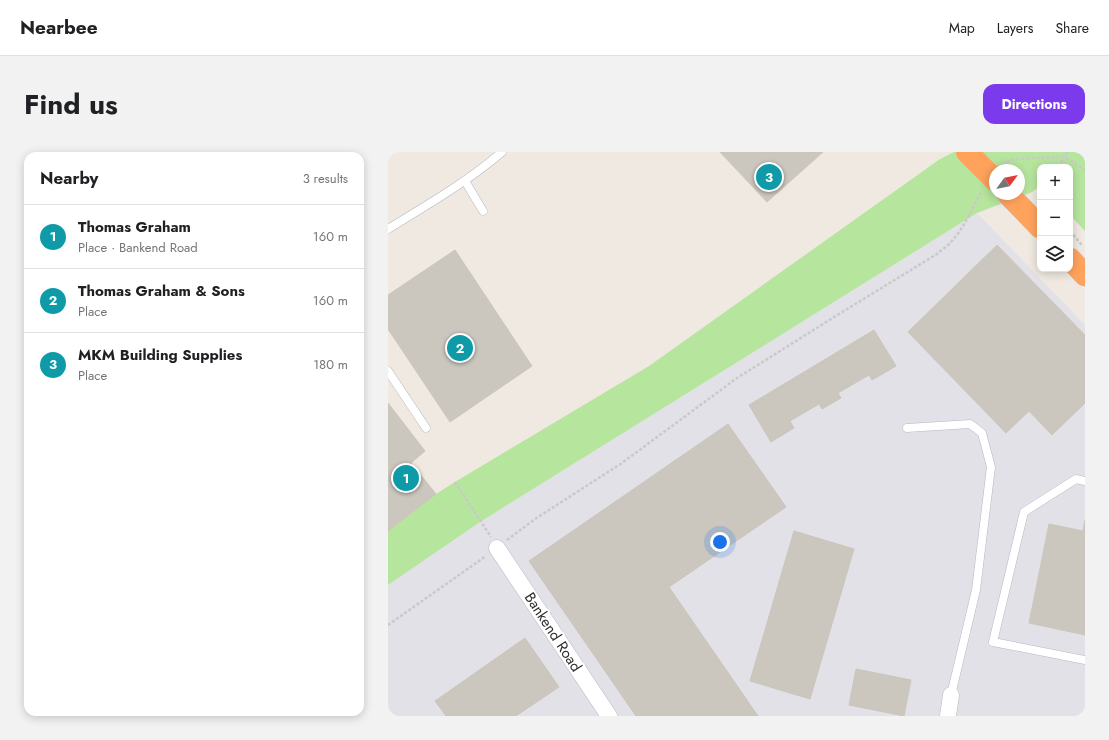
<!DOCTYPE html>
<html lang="en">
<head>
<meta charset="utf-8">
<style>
  body { margin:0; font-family:Jost,sans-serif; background:#f2f2f2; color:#202124 }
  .controls { position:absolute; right:12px; top:12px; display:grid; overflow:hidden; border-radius:8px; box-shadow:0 2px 10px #0003 }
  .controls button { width:36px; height:36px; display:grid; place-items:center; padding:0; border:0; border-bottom:1px solid #e0e0e0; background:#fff; color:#202124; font:20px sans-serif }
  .compass { position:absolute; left:601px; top:12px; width:36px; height:36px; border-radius:50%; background:#fff; box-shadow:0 2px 10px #0003; rotate:57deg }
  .you { position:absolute; left:332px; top:390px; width:14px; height:14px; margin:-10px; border:3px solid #fff; border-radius:50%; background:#1a73e8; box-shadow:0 0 0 6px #1a73e833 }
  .badge { display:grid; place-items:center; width:26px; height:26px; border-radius:50%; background:#7c3aed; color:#fff; font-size:13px; font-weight:700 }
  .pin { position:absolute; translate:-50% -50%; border:2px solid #fff; box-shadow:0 1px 4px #0006 }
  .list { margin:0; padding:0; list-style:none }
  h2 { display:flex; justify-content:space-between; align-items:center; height:52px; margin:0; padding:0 16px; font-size:17px }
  h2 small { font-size:13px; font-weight:400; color:#757577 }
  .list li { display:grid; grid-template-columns:26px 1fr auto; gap:12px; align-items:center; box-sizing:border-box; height:64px; padding:0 16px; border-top:1px solid #e0e0e0 }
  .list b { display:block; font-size:15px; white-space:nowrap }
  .list p { margin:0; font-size:13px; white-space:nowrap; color:#757577 }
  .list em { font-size:13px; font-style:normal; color:#757577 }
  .icon { flex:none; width:22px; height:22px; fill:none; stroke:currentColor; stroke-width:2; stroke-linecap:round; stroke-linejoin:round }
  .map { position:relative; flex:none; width:697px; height:564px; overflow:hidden; border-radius:12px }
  header { display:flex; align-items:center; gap:24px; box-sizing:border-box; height:56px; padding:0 20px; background:#fff; border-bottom:1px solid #e0e0e0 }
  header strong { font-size:19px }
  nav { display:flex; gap:22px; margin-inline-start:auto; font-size:14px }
  .intro { display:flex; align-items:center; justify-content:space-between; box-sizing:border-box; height:96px; padding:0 24px }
  h1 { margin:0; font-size:28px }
  .button { padding:10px 18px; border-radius:12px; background:#7c3aed; color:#fff; font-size:14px; font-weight:700 }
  main { display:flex; gap:24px; padding:0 24px }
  aside { flex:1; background:#fff; border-radius:12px; box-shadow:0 2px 10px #0003 }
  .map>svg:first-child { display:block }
  .industrial { fill:#e3e1e8 }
  .green { fill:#b6e59e; fill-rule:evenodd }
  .building { fill:#cbc7bf; stroke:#cbc5ba }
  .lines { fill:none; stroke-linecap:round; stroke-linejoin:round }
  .lane-casing { stroke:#b4b7c1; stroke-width:9 }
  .street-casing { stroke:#b4b7c1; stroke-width:17 }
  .highway-casing { stroke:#c9c9c9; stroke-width:23 }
  .path { stroke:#c9c9c9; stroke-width:2.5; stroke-dasharray:3 2; stroke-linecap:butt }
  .lane { stroke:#fff; stroke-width:8 }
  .street { stroke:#fff; stroke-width:16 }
  .highway { stroke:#ffa35c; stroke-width:22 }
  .highway-bridge-casing { stroke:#c9c9c9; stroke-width:23; stroke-linecap:butt }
  .highway-bridge { stroke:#ffa35c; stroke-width:22 }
  .labels { text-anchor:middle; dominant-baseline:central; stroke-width:4; stroke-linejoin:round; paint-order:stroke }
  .street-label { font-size:15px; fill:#2e2e2e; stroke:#fff }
</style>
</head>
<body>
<header>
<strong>Nearbee</strong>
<nav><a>Map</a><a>Layers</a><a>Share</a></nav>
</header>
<div class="intro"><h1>Find us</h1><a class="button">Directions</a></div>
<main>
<aside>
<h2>Nearby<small>3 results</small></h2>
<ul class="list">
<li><span class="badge" style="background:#0f9aa8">1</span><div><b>Thomas Graham</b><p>Place · Bankend Road</p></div><em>160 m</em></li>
<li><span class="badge" style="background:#0f9aa8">2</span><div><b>Thomas Graham &amp; Sons</b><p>Place</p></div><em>160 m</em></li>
<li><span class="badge" style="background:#0f9aa8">3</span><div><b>MKM Building Supplies</b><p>Place</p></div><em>180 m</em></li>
</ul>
</aside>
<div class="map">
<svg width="697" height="564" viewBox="0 0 697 564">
  <rect width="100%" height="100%" fill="#efe9e1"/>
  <path class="industrial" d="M589,61L697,173V564H0V433L92,370Z"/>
  <path class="green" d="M566,0H697V79L682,63V15H652V34L644,40L589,61L92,370L0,433V379L48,342L67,330L261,214L552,7ZM607,18H631V42H607Z"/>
  <g class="building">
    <path d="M332,0H435L379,50Z"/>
    <path d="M609,93L697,183V251L664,283L641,259L618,281L520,180Z"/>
    <path d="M67,98L144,214L62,270L0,177V143Z"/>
    <path d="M486,178L508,214L484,228L481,223L450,241L453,246L434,257L431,252L402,269L406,276L383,290L361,253Z"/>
    <path d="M0,251L37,299L23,311L48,342L0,379Z"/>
    <path d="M340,272L398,355L281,435L370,564H248L141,409Z"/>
    <path d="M697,368V483L641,471L661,372L695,379Z"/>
    <path d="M406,379L466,397L422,547L362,529Z"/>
    <path d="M137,486L171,535L128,564H58L47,549Z"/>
    <path d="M468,517L523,528L516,564L461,553Z"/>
  </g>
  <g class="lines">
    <g class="lane-casing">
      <g id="lane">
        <path d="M77,29L95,59"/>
        <path d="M0,77C39,53 79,30 114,0"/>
        <path d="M0,219L38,276"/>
        <path d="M519,276L582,272L594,281L603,315L588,438L563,543"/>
        <path d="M697,329L688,327L636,360L605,490L697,508"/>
      </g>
    </g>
    <g class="street-casing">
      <g id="street">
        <path d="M109,396L221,564"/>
        <path d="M560,564L563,543"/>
      </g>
    </g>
    <g class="highway-casing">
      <g id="highway">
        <path d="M620,42L652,75"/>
        <path d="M682,107L697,123"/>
      </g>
    </g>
    <g class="path">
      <path d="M615,13C623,4 643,7 653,6C661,6 669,5 676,4L680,0"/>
      <path d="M671,15L676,4L697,18"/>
      <path d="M682,79L693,92L694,95"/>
      <path d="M67,330L103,385"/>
      <path d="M119,388L147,367L234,311L349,226L451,162L549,102C553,98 559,95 563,90C577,75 584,56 594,39"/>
      <path d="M0,473L98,404"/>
    </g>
    <use href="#lane" class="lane"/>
    <use href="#street" class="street"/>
    <use href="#highway" class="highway"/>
    <g class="highway-bridge-casing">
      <path id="highway-bridge" d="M579,0L607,28"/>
    </g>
    <use href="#highway-bridge" class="highway-bridge"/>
  </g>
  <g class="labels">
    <g class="street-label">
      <text transform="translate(165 480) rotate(57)">Bankend Road</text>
    </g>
  </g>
</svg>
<div class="controls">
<button>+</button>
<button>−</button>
<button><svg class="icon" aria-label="layers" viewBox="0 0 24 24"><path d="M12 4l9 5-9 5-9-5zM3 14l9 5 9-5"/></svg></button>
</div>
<svg class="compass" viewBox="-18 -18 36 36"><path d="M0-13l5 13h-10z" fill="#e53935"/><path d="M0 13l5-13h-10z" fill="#757577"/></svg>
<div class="you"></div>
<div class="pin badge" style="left:18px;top:326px;background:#0f9aa8">1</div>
<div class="pin badge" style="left:72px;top:196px;background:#0f9aa8">2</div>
<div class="pin badge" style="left:381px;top:25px;background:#0f9aa8">3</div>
</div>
</main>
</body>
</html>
